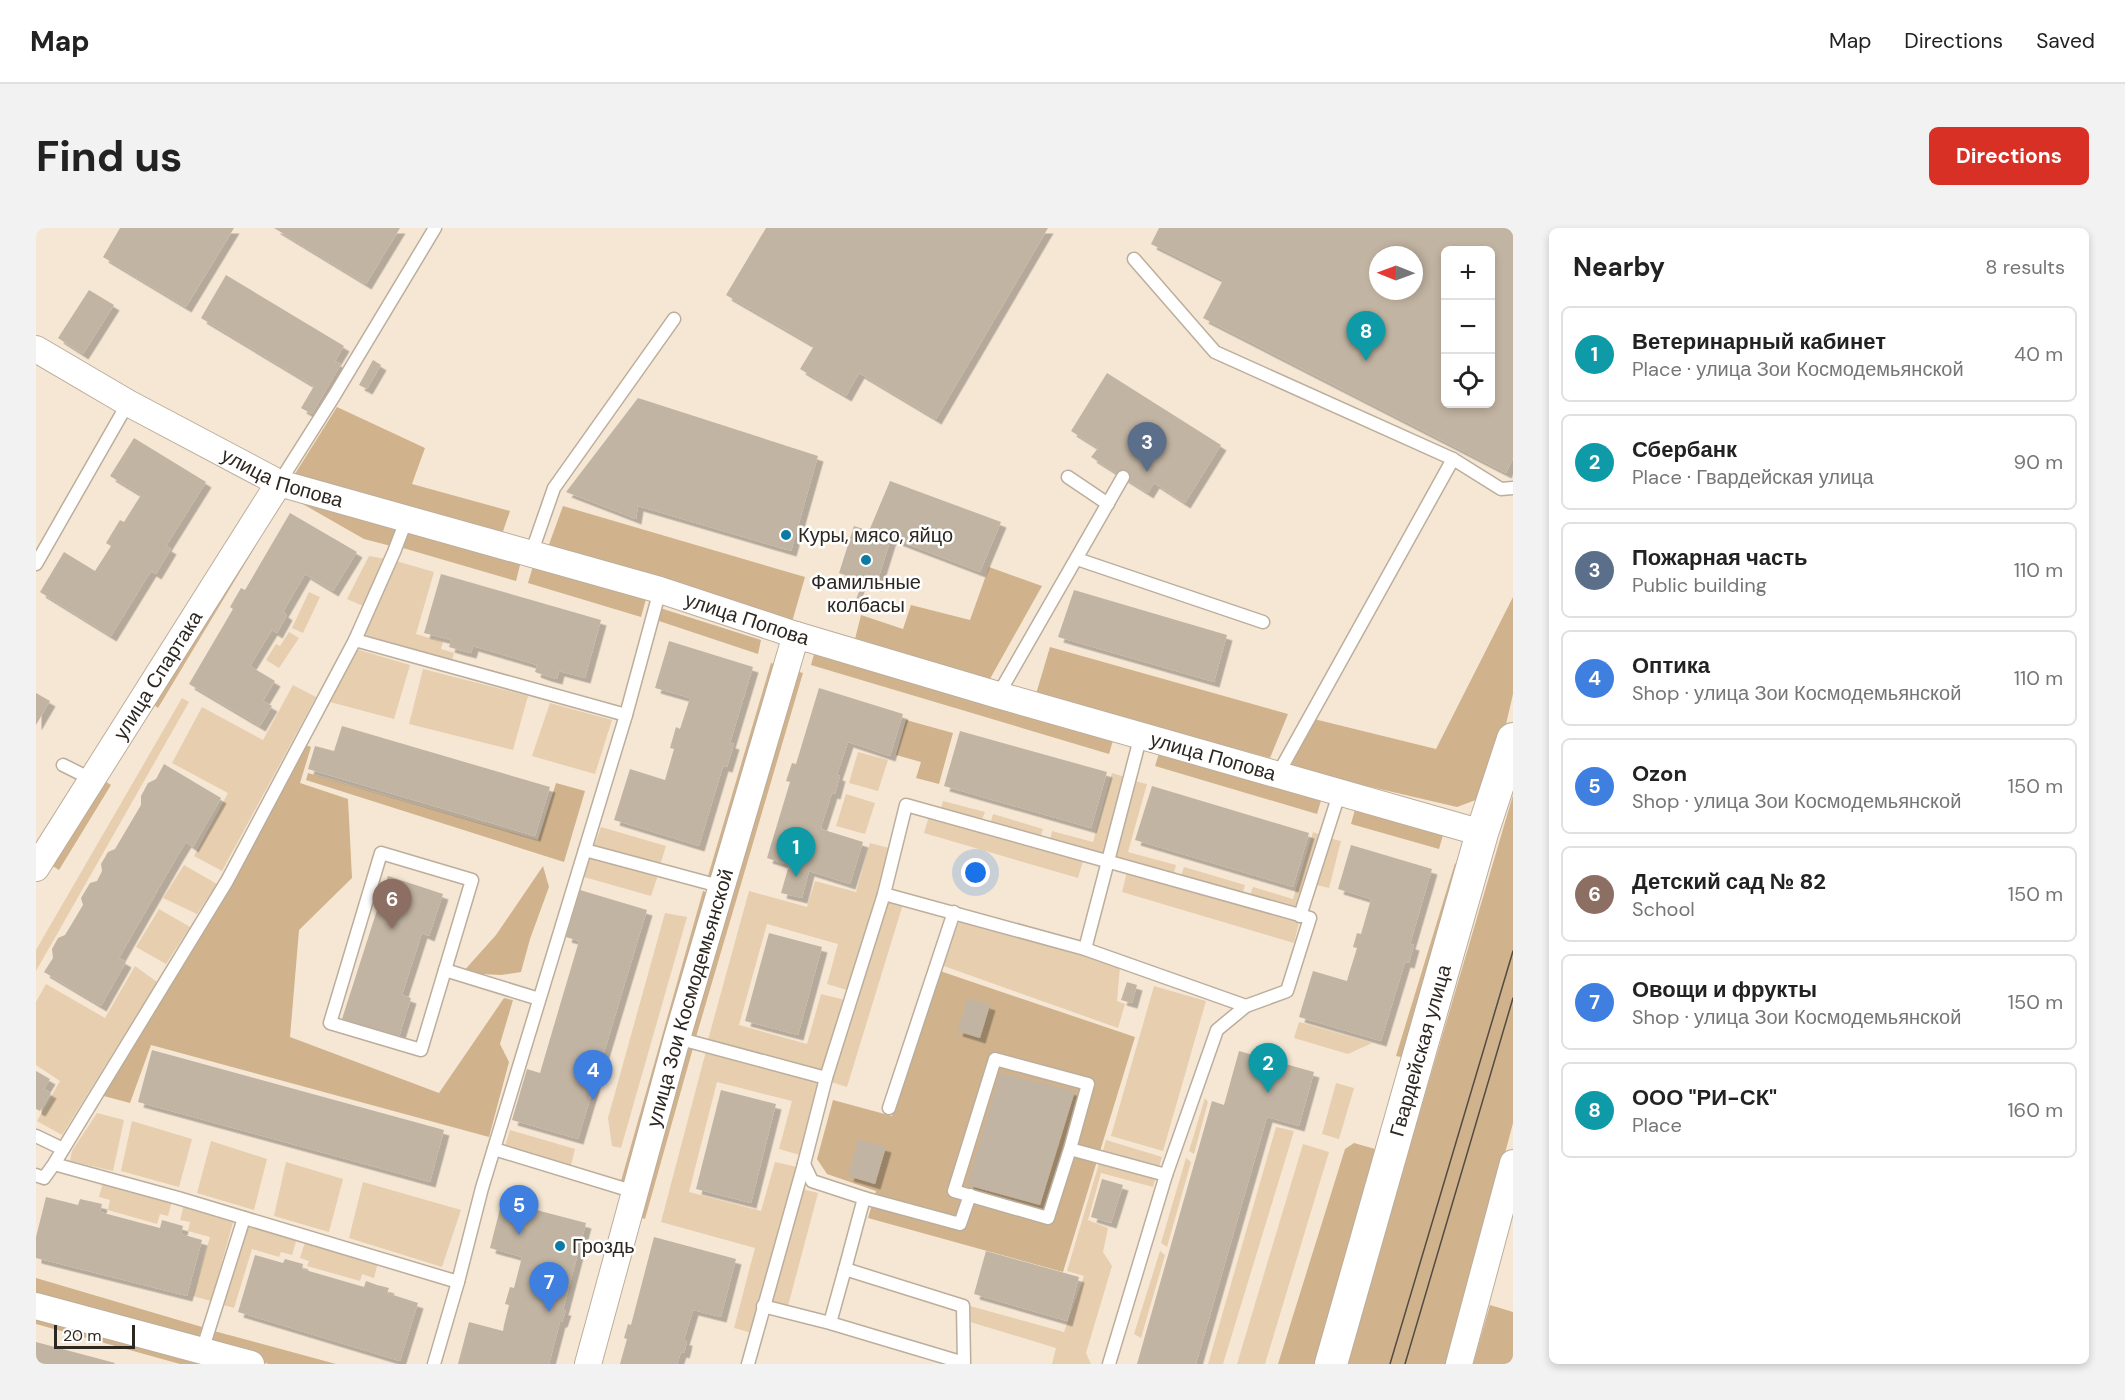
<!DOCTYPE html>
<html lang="en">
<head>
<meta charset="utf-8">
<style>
  body { margin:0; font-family:"DM Sans",sans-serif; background:#f2f2f2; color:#222 }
  .controls { position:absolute; right:18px; top:18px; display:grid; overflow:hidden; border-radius:9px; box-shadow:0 3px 9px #0003 }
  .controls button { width:54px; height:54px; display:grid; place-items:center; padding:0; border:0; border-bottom:2px solid #e0e0e0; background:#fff; color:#222; font:30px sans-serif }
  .compass { position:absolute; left:1333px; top:18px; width:54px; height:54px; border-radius:50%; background:#fff; box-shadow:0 3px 9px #0003; rotate:271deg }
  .scale { position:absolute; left:18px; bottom:15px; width:81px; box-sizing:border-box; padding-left:6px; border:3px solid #2d2721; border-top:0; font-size:16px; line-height:21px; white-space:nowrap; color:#2d2721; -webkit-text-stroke:4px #fff; paint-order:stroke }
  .you { position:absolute; left:940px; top:645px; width:21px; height:21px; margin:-15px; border:4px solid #fff; border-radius:50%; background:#1a73e8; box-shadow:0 0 0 9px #1a73e833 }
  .badge { display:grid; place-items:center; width:39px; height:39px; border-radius:50%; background:#d93025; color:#fff; font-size:20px; font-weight:700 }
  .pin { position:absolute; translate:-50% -50px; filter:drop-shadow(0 2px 3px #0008) }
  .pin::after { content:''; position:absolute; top:32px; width:21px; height:18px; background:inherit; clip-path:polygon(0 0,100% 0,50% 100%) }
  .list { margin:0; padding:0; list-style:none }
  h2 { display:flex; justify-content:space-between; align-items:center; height:78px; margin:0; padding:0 24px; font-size:26px }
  h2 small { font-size:20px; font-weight:400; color:#767676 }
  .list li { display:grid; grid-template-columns:39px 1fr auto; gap:18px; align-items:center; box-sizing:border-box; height:96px; margin:0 12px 12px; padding:0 12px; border:2px solid #e0e0e0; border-radius:9px }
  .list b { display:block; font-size:22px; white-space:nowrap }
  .list p { margin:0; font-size:20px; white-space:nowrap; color:#767676 }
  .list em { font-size:20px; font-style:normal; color:#767676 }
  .icon { flex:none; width:33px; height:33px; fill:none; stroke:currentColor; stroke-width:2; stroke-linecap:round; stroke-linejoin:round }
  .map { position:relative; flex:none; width:1477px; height:1136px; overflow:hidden; border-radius:9px }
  header { display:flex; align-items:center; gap:36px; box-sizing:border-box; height:84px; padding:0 30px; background:#fff; border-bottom:2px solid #e0e0e0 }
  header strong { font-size:28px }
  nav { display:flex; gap:33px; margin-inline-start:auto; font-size:21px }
  .intro { display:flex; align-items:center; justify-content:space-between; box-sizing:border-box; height:144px; padding:0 36px }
  h1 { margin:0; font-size:42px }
  .button { padding:15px 27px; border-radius:9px; background:#d93025; color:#fff; font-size:21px; font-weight:700 }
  main { display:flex; gap:36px; padding:0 36px }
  aside { flex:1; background:#fff; border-radius:9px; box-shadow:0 3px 9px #0003 }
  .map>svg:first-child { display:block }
  .green { fill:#e6ceaf }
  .forest { fill:#d0b28c }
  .building { fill:#c2b4a2; fill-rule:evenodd; filter:url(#shadow) }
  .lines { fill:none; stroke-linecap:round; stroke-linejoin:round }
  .service-casing { stroke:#bcae9c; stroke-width:15 }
  .minor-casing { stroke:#bcae9c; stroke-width:28 }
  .tertiary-casing { stroke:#bcae9c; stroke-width:34 }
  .service { stroke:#fff; stroke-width:12 }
  .minor { stroke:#fff; stroke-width:26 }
  .tertiary { stroke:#fff; stroke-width:32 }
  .tram { stroke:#534b43; stroke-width:1.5 }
  .poi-dot { fill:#097ba4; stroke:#fff; stroke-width:2 }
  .labels { text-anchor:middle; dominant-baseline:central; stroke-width:5; stroke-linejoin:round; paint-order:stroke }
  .street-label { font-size:20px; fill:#2d2721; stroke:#fff }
  .poi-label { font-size:20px; fill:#2d2721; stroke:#fff; text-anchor:start }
</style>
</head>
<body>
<header>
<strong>Map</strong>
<nav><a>Map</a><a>Directions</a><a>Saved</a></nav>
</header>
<div class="intro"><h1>Find us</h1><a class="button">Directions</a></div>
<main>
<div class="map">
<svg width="1477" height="1136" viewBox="0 0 1477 1136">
  <defs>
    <filter id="shadow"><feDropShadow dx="5.5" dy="5.5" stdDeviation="0" flood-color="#0004"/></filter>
  </defs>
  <rect width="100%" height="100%" fill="#f6e7d4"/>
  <g class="green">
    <path d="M333,328L350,331L327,378L311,371Z"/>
    <path d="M360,333L398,344L380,406L407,414L405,421L418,425L415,436L326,410Z"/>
    <path d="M273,364L284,369L267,405L256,400Z"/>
    <path d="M253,404L263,410L243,440L230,432L240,416L244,418Z"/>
    <path d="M320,421L374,437L358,491L294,474Z"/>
    <path d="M387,441L492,468L477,522L373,496Z"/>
    <path d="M257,457L280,469L186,643L158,628L192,565L136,535L166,479L227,512Z"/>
    <path d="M146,470L153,474L0,743V722Z"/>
    <path d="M514,475L576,492L559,546L496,528Z"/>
    <path d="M822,524L852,532L842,563L813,555Z"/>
    <path d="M1076,545L1089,549L1068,628L1014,613L1016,603L1057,614Z"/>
    <path d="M1098,553L1111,556L1092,624L1140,637L1137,648L1076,631Z"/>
    <path d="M810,566L839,575L829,606L800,598Z"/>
    <path d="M907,573L949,584L945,594L904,583Z"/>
    <path d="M957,586L1007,601L1004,610L954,597Z"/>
    <path d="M893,588L1047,633L1042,650L888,605Z"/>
    <path d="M565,599L630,618L624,637L558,618Z"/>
    <path d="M1277,604L1285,607L1262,684L1213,670L1217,659L1257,671Z"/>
    <path d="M1293,610L1305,613L1293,660L1281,657Z"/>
    <path d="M834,615L853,620L814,763L791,756L802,716L731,696L703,797L771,816L785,766L809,772L789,845L672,812L713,663L771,679L779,653L820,664Z"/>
    <path d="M554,629L622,647L615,668L548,649Z"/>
    <path d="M148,637L181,656L161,686L127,670Z"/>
    <path d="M1148,639L1209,657L1206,667L1144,651Z"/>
    <path d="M1091,644L1263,694L1258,715L1086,664Z"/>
    <path d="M852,671L867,676L811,859L795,854Z"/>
    <path d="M123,681L154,699L130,736L100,719Z"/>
    <path d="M629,685L651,689L585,920L576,918L572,890Z"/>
    <path d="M924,692L1084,739L1081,773L1089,776L1082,800L905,737Z"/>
    <path d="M99,738L121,754L26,907L1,893L24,853L0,837V774L10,756L69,790Z"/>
    <path d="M1118,758L1170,773L1127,923L1075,908Z"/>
    <path d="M1263,794L1336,815L1312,826L1258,810Z"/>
    <path d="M670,823L784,853L764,927L743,921L756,873L681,854L653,964L725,983L739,934L761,939L716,1105L698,1100L719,1020L625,994Z"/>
    <path d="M1300,855L1318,860L1303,911L1286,906Z"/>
    <path d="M1169,870L1172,874L1158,926L1153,923Z"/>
    <path d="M61,885L88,892L77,943L34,933L36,923Z"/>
    <path d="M96,893L156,911L143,959L85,943Z"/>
    <path d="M1240,899L1258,903L1187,1136H1172Z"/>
    <path d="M474,902L539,921L534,941L468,921Z"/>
    <path d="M1070,912L1126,929L1117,959L1065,945L1052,992L1072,1000L1067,1024L1076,1038L1050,1125L1055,1136H1016L1020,1120L931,1093L934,1078L1028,1104L1048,1048L1031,1043Z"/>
    <path d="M175,913L231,931L218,982L161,965Z"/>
    <path d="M1267,916L1293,924L1229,1136H1201Z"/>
    <path d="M1150,930L1155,934L1131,1019L1125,1015Z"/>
    <path d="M250,934L307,951L293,1004L238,988Z"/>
    <path d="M67,954L136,973L132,988L124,986L121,996L72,982L74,972L63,969Z"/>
    <path d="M327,954L425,982L406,1039L313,1010Z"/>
    <path d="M766,961L782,965L752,1078L736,1074Z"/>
    <path d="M148,977L198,991L175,1073L157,1068L174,1009L152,1003L154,994L144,992Z"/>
    <path d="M212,995L261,1010L256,1027L245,1024L243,1029L216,1021L198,1080L187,1077Z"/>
    <path d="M269,1014L342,1034L338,1050L326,1046L324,1053L271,1038L273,1033L264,1030Z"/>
    <path d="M1124,1023L1129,1027L1105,1110L1098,1106Z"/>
  </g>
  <g class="forest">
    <path d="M301,179L389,220L376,256L474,283L465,309L257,249Z"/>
    <path d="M258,271L364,294L355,318L328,311Z"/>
    <path d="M527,278L769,349L756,394L511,322Z"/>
    <path d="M243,279L122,480L111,471Z"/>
    <path d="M375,300L485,333L480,353L367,320Z"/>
    <path d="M497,338L610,371L605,389L492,355Z"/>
    <path d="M953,339L1006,358L950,458L817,419L825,387L867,401L875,377L934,392Z"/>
    <path d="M1477,369V466L1458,548L1445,570L1421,579L1254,540L1278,491L1400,521Z"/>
    <path d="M624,380L725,412L722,426L620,392Z"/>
    <path d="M780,419L1078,509L1073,526L775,437Z"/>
    <path d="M1014,419L1252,486L1234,530L1000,466Z"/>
    <path d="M735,435L745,438L682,650L672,648Z"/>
    <path d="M756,442L767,445L660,809L649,805Z"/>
    <path d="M870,492L917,505L903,556L880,550L885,534L860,527Z"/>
    <path d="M270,517L275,519L264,555L312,571L316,650L263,702L254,809L403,865L468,770L477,772L464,816L473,834L453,909L115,817L94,875L64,867Z"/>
    <path d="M1125,519L1287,566L1281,586L1119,538Z"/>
    <path d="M272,545L502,612L520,555L549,563L528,634L270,552Z"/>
    <path d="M67,552L75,557L23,642L15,637Z"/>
    <path d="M1477,567V895L1413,1136H1310Z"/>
    <path d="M1321,574L1409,600L1403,621L1315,596Z"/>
    <path d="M1419,635L1426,645L1375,831L1360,828Z"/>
    <path d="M507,638L513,659L494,711L485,744L465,747L426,745L460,707Z"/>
    <path d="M667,663L679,667L597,956L585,953Z"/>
    <path d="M904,743L1099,809L1027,1044L832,990L840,963L791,946L781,931L797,872L856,888Z"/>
    <path d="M645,817L657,820L609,991L597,987Z"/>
    <path d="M1318,915L1346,923L1283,1136H1242L1309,921Z"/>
    <path d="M0,1050L166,1099L161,1115L0,1072Z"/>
    <path d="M1454,1077L1477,1084V1136H1437Z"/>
    <path d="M0,1080L200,1136H144L0,1096Z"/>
    <path d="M178,1103L300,1136H233L173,1120Z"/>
  </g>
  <g class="building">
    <path d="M84,0H198L150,79L67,29Z"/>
    <path d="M238,0H364L330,56Z"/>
    <path d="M730,0H1012L900,191L823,145L810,168L764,141L778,118L690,67Z"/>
    <path d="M1123,0H1477V230L1470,245L1167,90L1187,52L1115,16ZM1410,22H1454V176H1410ZM1342,27H1378V63H1342Z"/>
    <path d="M190,47L308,118L299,133L305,136L276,186L265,180L278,158L165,90Z"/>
    <path d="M53,62L78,77L47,126L22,110Z"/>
    <path d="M337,132L345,137L331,161L323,157Z"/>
    <path d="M1071,145L1185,217L1149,275L1118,255L1112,265L1055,229L1062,220L1035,203Z"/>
    <path d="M602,170L782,228L755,323L602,278L600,291L530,264Z"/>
    <path d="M98,210L170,254L130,318L135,321L120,346L115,343L75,408L4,364L28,324L59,343L75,318L70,315L84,292L88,294L105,267L74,248Z"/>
    <path d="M854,253L965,294L944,344L855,310L840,358L803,345L818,298L833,303Z"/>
    <path d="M254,285L321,324L297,363L269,346L247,384L251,387L241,405L236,402L214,438L239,453L227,473L236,478L224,498L153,456L197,381L194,379L205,360L209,362Z"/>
    <path d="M405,346L565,392L549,450L523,443L521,451L510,448L499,444L501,437L437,418L435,425L423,422L413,419L415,412L388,405Z"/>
    <path d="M824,361L829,363L824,376L819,374Z"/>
    <path d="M1038,362L1191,407L1178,454L1022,409Z"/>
    <path d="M633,413L717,439L694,515L698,516L691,539L687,538L663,618L578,592L594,541L629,552L631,545L638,521L634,520L640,499L644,501L654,470L619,460Z"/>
    <path d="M783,460L867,486L854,528L812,514L801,547L804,548L799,566L796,565L786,596L785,601L827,614L814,656L773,643L766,670L745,665L753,637L731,630L754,554L750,553L756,535L760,536Z"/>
    <path d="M0,465L14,473L0,497Z"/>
    <path d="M306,498L514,559L499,608L272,541L279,518L298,523Z"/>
    <path d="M924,503L1071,544L1055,600L908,558Z"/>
    <path d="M128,536L185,570L157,619L150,614L142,627L83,730L90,734L65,778L8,744L17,730L16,721L22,710L29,707L47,677L45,670L54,655L61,653L66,643L65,636L72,624L79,621L105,577V568L112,555L120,551Z"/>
    <path d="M1116,558L1273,605L1257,659L1099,612Z"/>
    <path d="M1315,617L1396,641L1374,716L1378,717L1373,735L1369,734L1345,813L1263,789L1277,743L1311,753L1312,749L1321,720L1317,719L1321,705L1325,706L1335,671L1302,661Z"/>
    <path d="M352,648L407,666L393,708L386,705L366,767L375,770L363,809L306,791Z"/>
    <path d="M544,662L611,682L542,911L476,892L491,841L504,845L524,777L543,713L530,709Z"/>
    <path d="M733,705L786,719L762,807L709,793Z"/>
    <path d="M1091,754L1101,757L1096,775L1085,772Z"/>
    <path d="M932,770L954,777L944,810L921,803Z"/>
    <path d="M116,822L408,902L394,954L102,874Z"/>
    <path d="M1203,823L1278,844L1263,898L1231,889L1160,1136H1101L1176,873L1188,877Z"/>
    <path d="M0,843L14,851L8,861L15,865L4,883L0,881Z"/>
    <path d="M964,845L1039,863L1004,977L931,957Z"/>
    <path d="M685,862L740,876L715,975L660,961Z"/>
    <path d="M822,911L850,919L839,956L812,948Z"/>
    <path d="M1066,951L1087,957L1075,995L1055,989Z"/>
    <path d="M10,969L42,977L44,971L66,976L64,984L124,1000L126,992L147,998L145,1006L166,1012L151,1068L0,1030V1009Z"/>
    <path d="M466,973L550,995L527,1082H530L526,1094H524L513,1136H422L433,1094L467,1103L468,1097L473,1077L469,1076L474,1059L478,1060L486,1029L454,1020Z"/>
    <path d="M618,1009L700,1031L685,1089L657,1082L648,1112H651L650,1118L648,1125L645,1124L641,1136H584L591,1111L588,1110L592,1096L595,1097Z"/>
    <path d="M950,1023L1043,1049L1031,1093L938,1066Z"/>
    <path d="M219,1027L247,1035L249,1031L267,1036L266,1041L328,1059L330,1053L341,1057L353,1060L351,1065L382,1075L364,1133L202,1084Z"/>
    <path d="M0,1114L79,1135L78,1136H0Z"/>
  </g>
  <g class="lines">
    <g class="service-casing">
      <g id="service">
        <path d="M1098,31L1179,124L1417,231L1242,546"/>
        <path d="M1417,231L1465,261L1477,260"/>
        <path d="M1032,249L1072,276"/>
        <path d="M243,255L298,168L399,0"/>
        <path d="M495,326L518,260L638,91"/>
        <path d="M1041,331L1227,394"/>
        <path d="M0,336L92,175"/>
        <path d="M319,412L358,324L371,290"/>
        <path d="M962,467L1087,249"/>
        <path d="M590,487L624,362"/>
        <path d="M27,537L55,551"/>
        <path d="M549,622L687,659"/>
        <path d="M345,625L436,652L385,822L294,795Z"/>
        <path d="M848,666L1049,721L1210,778"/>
        <path d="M1264,688L1304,563"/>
        <path d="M1049,721L1105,507"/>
        <path d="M409,742L503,771"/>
        <path d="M641,810L790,850"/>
        <path d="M853,880L918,684"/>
        <path d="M0,908L27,921"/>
        <path d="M458,921L599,964"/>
        <path d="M1034,921L1052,856L959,831L918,963L1012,990L1034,921L1130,947"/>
        <path d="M768,936L776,953L828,970L809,1041"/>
        <path d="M0,947L8,950L18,936L191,653L319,412L590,487L446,960L422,1054L142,970L18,936"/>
        <path d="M828,970L924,996L934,967"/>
        <path d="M727,1078L794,1095L928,1135L927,1078L809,1041L794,1095"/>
        <path d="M166,1123L208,990"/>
        <path d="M398,1136L422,1054"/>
        <path d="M712,1136L768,936L790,850L848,666L870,577L1274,690L1251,763L1210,778L1181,802L1130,947L1073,1136"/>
      </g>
    </g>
    <g class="minor-casing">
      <g id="minor">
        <path id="s1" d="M0,121L92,175L243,255L624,362L760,407L962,467L1446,605"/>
        <path id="s2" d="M0,640L243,255"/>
        <path d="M0,1078L215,1136"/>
        <path id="s3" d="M552,1136L641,810L760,407"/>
        <path d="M1423,1136L1477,935"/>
      </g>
    </g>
    <g class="tertiary-casing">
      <g id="tertiary">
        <path id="s4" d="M1295,1136L1446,605L1477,511"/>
      </g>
    </g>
    <use href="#service" class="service"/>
    <use href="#minor" class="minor"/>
    <use href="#tertiary" class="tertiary"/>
    <g class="tram">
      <path d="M1354,1136L1477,723"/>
      <path d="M1369,1136L1477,770"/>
    </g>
  </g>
  <g class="poi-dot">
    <circle cx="750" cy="307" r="6"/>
    <circle cx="830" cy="332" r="6"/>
    <circle cx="524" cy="1018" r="6"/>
  </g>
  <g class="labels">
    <g class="street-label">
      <text stroke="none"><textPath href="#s1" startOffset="279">улица Попова</textPath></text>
      <text stroke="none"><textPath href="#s1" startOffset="765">улица Попова</textPath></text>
      <text stroke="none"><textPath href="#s2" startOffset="228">улица Спартака</textPath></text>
      <text stroke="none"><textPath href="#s1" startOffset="1251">улица Попова</textPath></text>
      <text stroke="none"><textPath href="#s3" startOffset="380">улица Зои Космодемьянской</textPath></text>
      <text stroke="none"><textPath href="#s4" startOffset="326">Гвардейская улица</textPath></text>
    </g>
    <g class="poi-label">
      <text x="762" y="307">Куры, мясо, яйцо</text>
      <text x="830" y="354" text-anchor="middle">Фамильные<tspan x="830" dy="23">колбасы</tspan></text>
      <text x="536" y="1018">Гроздь</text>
    </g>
  </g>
</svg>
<div class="controls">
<button>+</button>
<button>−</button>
<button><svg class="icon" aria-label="locate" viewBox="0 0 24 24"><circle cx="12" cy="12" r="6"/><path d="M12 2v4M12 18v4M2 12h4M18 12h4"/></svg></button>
</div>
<svg class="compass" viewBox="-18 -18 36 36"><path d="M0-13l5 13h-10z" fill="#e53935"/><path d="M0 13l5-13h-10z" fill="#767676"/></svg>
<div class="scale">20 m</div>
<div class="you"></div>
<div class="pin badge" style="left:760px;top:649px;background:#0f9aa8">1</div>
<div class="pin badge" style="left:1232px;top:865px;background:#0f9aa8">2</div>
<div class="pin badge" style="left:1111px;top:244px;background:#5c6f8a">3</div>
<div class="pin badge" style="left:557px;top:872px;background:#3f7fe0">4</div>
<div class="pin badge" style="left:483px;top:1007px;background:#3f7fe0">5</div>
<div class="pin badge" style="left:356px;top:701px;background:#8d6e63">6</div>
<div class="pin badge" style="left:513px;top:1084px;background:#3f7fe0">7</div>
<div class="pin badge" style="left:1330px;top:133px;background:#0f9aa8">8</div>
</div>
<aside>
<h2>Nearby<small>8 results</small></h2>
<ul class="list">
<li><span class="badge" style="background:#0f9aa8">1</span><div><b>Ветеринарный кабинет</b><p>Place · улица Зои Космодемьянской</p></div><em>40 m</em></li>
<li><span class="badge" style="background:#0f9aa8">2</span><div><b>Сбербанк</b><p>Place · Гвардейская улица</p></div><em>90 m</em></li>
<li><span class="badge" style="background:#5c6f8a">3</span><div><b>Пожарная часть</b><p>Public building</p></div><em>110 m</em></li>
<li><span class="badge" style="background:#3f7fe0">4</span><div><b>Оптика</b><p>Shop · улица Зои Космодемьянской</p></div><em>110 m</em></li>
<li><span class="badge" style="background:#3f7fe0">5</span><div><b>Ozon</b><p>Shop · улица Зои Космодемьянской</p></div><em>150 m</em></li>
<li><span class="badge" style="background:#8d6e63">6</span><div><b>Детский сад № 82</b><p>School</p></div><em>150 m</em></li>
<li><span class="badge" style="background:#3f7fe0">7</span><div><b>Овощи и фрукты</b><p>Shop · улица Зои Космодемьянской</p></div><em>150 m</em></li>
<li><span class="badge" style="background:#0f9aa8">8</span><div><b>ООО &quot;РИ-СК&quot;</b><p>Place</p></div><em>160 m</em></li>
</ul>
</aside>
</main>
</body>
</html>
